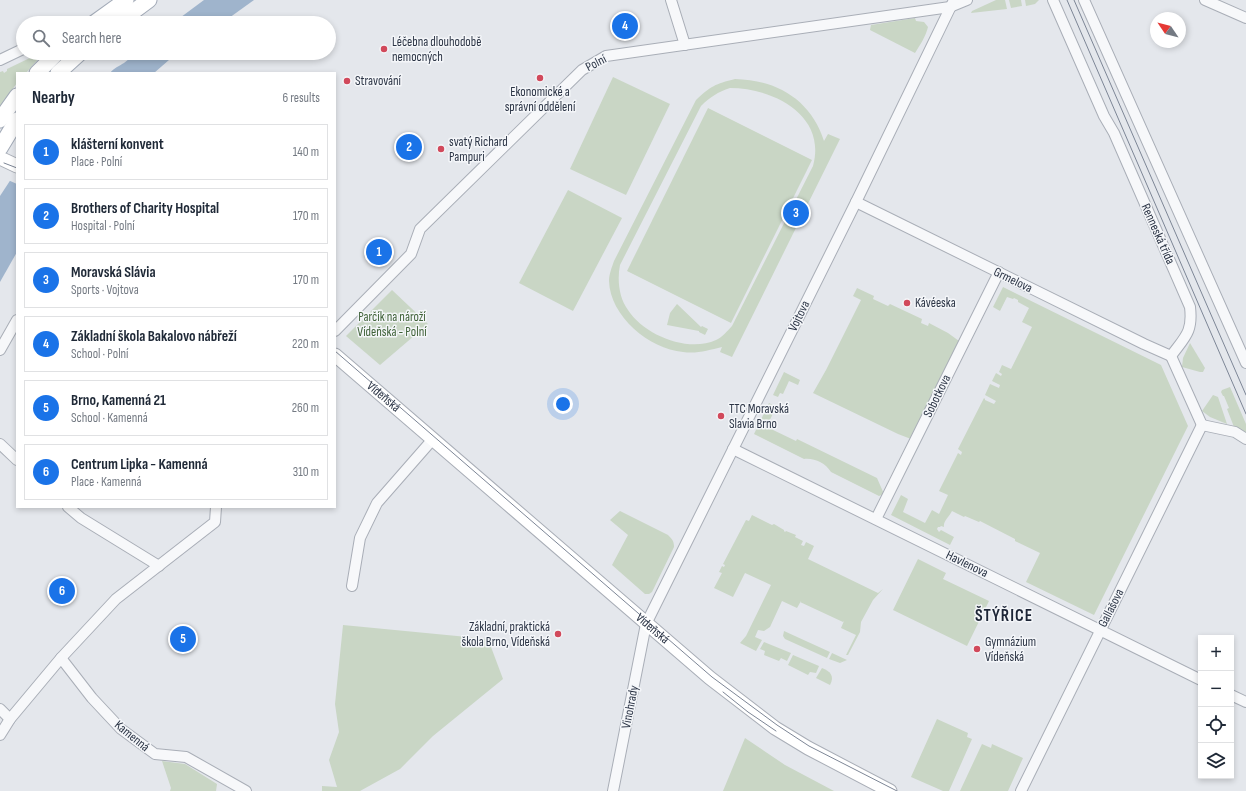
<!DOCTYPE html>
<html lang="en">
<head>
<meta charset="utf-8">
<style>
  body { margin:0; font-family:"Sofia Sans Condensed",sans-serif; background:#f2f2f3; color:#1f2937 }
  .controls { position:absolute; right:12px; bottom:12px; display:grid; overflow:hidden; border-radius:0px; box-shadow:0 2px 6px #0003 }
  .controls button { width:36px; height:36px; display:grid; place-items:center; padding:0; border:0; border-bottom:1px solid #e0e1e3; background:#fff; color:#1f2937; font:20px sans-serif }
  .compass { position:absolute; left:1150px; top:12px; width:36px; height:36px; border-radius:50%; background:#fff; box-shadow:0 2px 6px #0003; rotate:305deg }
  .you { position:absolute; left:563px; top:404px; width:14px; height:14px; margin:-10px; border:3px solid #fff; border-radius:50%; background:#1a73e8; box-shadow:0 0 0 6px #1a73e833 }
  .badge { display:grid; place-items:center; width:26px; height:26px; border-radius:50%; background:#1a73e8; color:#fff; font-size:13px; font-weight:700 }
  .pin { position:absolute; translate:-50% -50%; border:2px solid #fff; box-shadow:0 1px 4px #0006 }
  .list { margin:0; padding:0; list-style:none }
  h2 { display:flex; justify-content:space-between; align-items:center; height:52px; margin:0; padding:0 16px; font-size:17px }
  h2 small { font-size:13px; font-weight:400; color:#747a83 }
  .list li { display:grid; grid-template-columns:26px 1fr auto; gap:12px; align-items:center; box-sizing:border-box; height:56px; margin:0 8px 8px; padding:0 8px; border:1px solid #e0e1e3; border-radius:0px }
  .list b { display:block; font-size:15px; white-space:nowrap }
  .list p { margin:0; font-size:13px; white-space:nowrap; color:#747a83 }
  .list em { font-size:13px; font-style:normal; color:#747a83 }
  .icon { flex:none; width:22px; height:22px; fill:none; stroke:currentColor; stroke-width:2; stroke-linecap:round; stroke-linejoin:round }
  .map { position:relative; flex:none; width:1246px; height:791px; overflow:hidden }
  .search { position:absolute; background:#fff; box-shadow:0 2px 6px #0003; left:16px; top:16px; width:320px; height:44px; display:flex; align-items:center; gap:10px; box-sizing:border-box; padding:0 14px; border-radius:22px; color:#747a83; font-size:15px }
  .panel { position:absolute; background:#fff; box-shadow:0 2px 6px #0003; left:16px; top:72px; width:320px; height:436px; border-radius:0px }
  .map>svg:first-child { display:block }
  .green { fill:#c9d6c5; fill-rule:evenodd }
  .water { fill:#9fb4cc }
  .pier { fill:#e4e7ec }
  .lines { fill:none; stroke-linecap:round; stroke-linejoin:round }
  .street-casing { stroke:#a9aeb7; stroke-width:12 }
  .secondary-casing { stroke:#a9aeb7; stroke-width:15 }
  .primary-casing { stroke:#a3abb8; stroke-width:17 }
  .street { stroke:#f7f8fa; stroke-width:10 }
  .secondary { stroke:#fff; stroke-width:13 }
  .primary { stroke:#fff; stroke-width:15 }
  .tram { stroke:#7d8696; stroke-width:1 }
  .poi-dot { fill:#d1495b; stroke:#f4f6f9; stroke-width:1.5 }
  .labels { text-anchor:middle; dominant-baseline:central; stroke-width:3; stroke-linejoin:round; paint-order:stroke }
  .poi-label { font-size:13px; fill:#2b3445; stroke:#f4f6f9; text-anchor:start }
  .street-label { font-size:13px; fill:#2b3445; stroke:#f4f6f9 }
  .park-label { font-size:13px; fill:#3f6138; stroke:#f4f6f9 }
  .district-label { font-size:17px; font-weight:bold; letter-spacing:1px; fill:#1d2536; stroke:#f4f6f9 }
</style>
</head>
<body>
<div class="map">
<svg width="1246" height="791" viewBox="0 0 1246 791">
  <rect width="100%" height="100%" fill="#e4e7ec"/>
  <g class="green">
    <path d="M996,0H1005L1007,9L971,13L972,11Z"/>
    <path d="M1009,0H1021L1022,6L1011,8Z"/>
    <path d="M1025,0H1039L1035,4L1026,6Z"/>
    <path d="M915,18L916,21L924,22L928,27C926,36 920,45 915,53L870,30L871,25Z"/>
    <path d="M36,55H39V58L26,73H17V83L0,106V72L3,71L4,73L7,71V69Z"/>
    <path d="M613,77L670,104L626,195L570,169Z"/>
    <path d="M735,79C777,80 811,100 824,141L828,134L840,139L732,357L720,352L722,347C709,350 697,354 683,352C649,349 610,316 609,281C609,274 612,267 614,261L696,100C711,86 715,84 735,79ZM730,88C773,88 827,115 813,166L732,326C727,331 723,337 716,340C688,353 644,335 628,310C619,298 617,280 620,265L701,106C710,97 718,92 730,88Z"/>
    <path d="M708,108L812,160L731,323L627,271Z"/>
    <path d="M568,190L622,218L573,311L519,283Z"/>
    <path d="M1003,287L1161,365L1188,426L1094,615L1026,582L1040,553L1015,541V539L980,521L979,522L965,516L964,517L952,511C949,517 943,521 944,527L941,526L940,527H938L937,529L939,532L941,530L954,537L950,545L891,515L901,495L908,499L903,512L925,523L932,510L939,514L948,495L939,491L958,453L961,455L962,452L958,449L984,398L985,399V400L994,404L996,401L985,395L990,384L999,388L1000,385L992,381L996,373L1001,376L1002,374L999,372L1002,365L1011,369L1032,327L1022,322L1029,308L1018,302V300L1014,298L1013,299L1007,297L1000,311L993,307Z"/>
    <path d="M857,288L874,296L873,299L888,306L890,304L922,319L921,323L928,326L929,323L948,333L959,341L911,439L898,434L813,393L826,370L861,300L853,296Z"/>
    <path d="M392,290L428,324L380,365L346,336Z"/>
    <path d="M677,304L701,327L702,326L708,329L705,335L699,332V331L667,325L670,313Z"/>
    <path d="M1190,343L1205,368L1203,372H1200L1182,367L1183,358Z"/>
    <path d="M784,372L800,380L798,385L789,381L783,394L780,393L778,397L773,395Z"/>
    <path d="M1230,387L1246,424V435L1234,427L1227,409L1229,408L1224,396H1223L1221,392L1222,390Z"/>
    <path d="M1213,395L1218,397L1227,424L1210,417L1202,411Z"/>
    <path d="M769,403L776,407L768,424L772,427L771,429L796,441L797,439L877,478L884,494L879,496L831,472C825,463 815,458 804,459L754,434Z"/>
    <path d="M620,511L668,535C672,539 674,541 674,547L652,592L649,594H645L612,565L628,535L610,520Z"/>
    <path d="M752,515L772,525L774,524L784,530V531L785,532L786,531L796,535L795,537L803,541L801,545L804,546L806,542L814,546L808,559L878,593L883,589L891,576L883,589L873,600L861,622L860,632L848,655H846L856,635L841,628L844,621L843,622L800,602L801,601L797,608L782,601L770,627L764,631L758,630L755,637L762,640L756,651L740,643L746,636L771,585L745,573L733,597L714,588L722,573L719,572L722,566L724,567L725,565L723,564L746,520L749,521Z"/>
    <path d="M918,559L946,573L943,579L989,601L967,646L893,610Z"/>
    <path d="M343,625L488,639L503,679L433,736L400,769L360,791H322V786L337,787L329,760L339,732L335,704Z"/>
    <path d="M784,631L830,652L827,658L785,639L783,636Z"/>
    <path d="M764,642L791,653L787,661L781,658L779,661L764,655L765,651L760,649Z"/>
    <path d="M832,653L847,660L840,663L829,659Z"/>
    <path d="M793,655L819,666L816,673L810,672L808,675L788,665Z"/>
    <path d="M822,668C830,671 835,676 830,685L816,678Z"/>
    <path d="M937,719L968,733L967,737L972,739L949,791H943L911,777Z"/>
    <path d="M745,738L785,765L834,791H723Z"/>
    <path d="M982,744L991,748L992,744L1023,758L1008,791H960Z"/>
    <path d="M162,761L185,764L217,784L216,791H170L171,788Z"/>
  </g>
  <g class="water">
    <path d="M204,0H254L222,23H173Z"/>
    <path d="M134,53H177L154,73H110C114,68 119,66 124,63C128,60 131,57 134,53Z"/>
    <path d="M17,170V252L0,282V196Z"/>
  </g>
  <path class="pier" d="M17,168V184L8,180Z"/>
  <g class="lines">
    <g class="street-casing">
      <g id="street">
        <path d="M671,0L685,45"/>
        <path d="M1053,0L1104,116L1114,133L1190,307C1193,332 1185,337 1171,356"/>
        <path d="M1084,0L1246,363"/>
        <path d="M1205,0L1246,18"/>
        <path d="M0,60L23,49"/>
        <path d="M856,202L1144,344L1171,356"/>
        <path d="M335,331L411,254L420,229L582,70L606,56L950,7L967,0"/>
        <path d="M0,350L17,320"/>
        <path d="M1171,356L1202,425"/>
        <path d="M1202,425L1235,432L1246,439"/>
        <path d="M0,444L17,460"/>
        <path d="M733,449L1201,680"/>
        <path d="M68,507L81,518L159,566"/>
        <path d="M876,519L999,272"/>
        <path d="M352,586L360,538L377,503L433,439"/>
        <path d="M61,658L92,698L121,729L155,754L186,757L246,791"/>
        <path d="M1231,695L1246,702"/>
        <path d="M0,709L10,719"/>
        <path d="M0,735L10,719L61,658L116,599L215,522L216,507"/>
        <path d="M613,791L646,624L856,202L954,0"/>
        <path d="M1021,791L1202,425"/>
      </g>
    </g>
    <g class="secondary-casing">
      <g id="secondary">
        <path d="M0,158L17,166"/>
        <path id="s1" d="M335,355L710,678L775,728L808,748L890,791"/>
      </g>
    </g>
    <g class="primary-casing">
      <g id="primary">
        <path d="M94,23L126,0"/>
        <path d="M118,23L149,0"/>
        <path d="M37,73L57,53"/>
        <path d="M58,73L80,53"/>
        <path d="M0,120L17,96"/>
        <path d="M0,148L17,120"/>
      </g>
    </g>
    <use href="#street" class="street"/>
    <use href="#secondary" class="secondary"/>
    <use href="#primary" class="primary"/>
    <g class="tram">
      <path d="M1067,0L1246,414"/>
      <path d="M1074,0L1246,395"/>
      <path d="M4,163L17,168"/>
      <path d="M335,351L712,677L777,725L809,746L897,791"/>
      <path d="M723,692L748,712L776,731"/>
    </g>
  </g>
  <g class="poi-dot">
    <circle cx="384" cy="49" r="4"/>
    <circle cx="540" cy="78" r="4"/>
    <circle cx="347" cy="81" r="4"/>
    <circle cx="441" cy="149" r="4"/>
    <circle cx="907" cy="303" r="4"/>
    <circle cx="721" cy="416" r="4"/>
    <circle cx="558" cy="634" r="4"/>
    <circle cx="977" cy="649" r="4"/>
  </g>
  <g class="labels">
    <g class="poi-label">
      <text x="392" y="42">Léčebna dlouhodobě<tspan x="392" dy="15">nemocných</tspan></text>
      <text x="355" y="81">Stravování</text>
      <text x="540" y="92" text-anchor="middle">Ekonomické a<tspan x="540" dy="15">správní oddělení</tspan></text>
      <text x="449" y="142">svatý Richard<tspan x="449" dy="15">Pampuri</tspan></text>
      <text x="915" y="303">Kávéeska</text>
      <text x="729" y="409">TTC Moravská<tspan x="729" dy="15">Slavia Brno</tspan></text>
      <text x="550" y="627" text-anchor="end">Základní, praktická<tspan x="550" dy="15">škola Brno, Vídeňská</tspan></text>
      <text x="985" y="642">Gymnázium<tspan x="985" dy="15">Vídeňská</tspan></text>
    </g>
    <g class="street-label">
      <text transform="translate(596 63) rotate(-27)">Polní</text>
      <text transform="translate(1158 234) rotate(66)">Renneská třída</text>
      <text transform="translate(1013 280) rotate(26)">Grmelova</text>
      <text transform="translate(799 316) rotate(-64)">Vojtova</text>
      <text transform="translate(937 396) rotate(-64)">Sobotkova</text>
      <text stroke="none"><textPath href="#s1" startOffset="64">Vídeňská</textPath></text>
      <text transform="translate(967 564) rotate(26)">Havlenova</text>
      <text transform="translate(1111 608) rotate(-63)">Gallašova</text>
      <text stroke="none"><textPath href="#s1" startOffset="419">Vídeňská</textPath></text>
      <text transform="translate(630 707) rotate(-79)">Vinohrady</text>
      <text transform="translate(132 736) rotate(39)">Kamenná</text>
    </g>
    <g class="park-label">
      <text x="392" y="317">Parčík na nároží<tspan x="392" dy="15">Vídeňská - Polní</tspan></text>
    </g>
    <g class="district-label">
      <text x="1004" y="616">ŠTÝŘICE</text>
    </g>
  </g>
</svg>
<div class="controls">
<button>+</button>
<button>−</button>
<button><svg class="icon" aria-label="locate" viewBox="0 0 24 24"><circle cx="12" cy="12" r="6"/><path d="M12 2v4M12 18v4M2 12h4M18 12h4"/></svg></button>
<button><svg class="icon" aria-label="layers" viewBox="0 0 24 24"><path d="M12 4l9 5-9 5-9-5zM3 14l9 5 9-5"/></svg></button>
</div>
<svg class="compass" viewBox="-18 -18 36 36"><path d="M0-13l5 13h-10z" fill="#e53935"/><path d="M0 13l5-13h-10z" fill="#747a83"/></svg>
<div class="you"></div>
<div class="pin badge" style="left:379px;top:252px">1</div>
<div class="pin badge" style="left:409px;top:147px">2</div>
<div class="pin badge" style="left:796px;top:213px">3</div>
<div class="pin badge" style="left:625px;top:26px">4</div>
<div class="pin badge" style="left:183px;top:639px">5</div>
<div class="pin badge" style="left:62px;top:591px">6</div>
<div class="search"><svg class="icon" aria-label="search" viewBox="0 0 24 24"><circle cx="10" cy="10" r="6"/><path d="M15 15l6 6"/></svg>Search here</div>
<section class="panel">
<h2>Nearby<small>6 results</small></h2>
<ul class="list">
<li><span class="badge">1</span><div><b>klášterní konvent</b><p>Place · Polní</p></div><em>140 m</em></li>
<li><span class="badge">2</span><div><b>Brothers of Charity Hospital</b><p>Hospital · Polní</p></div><em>170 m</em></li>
<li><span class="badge">3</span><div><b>Moravská Slávia</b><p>Sports · Vojtova</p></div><em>170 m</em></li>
<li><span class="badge">4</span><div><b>Základní škola Bakalovo nábřeží</b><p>School · Polní</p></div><em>220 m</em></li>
<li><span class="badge">5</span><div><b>Brno, Kamenná 21</b><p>School · Kamenná</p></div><em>260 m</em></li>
<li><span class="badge">6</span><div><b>Centrum Lipka - Kamenná</b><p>Place · Kamenná</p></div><em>310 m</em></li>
</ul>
</section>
</div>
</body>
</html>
